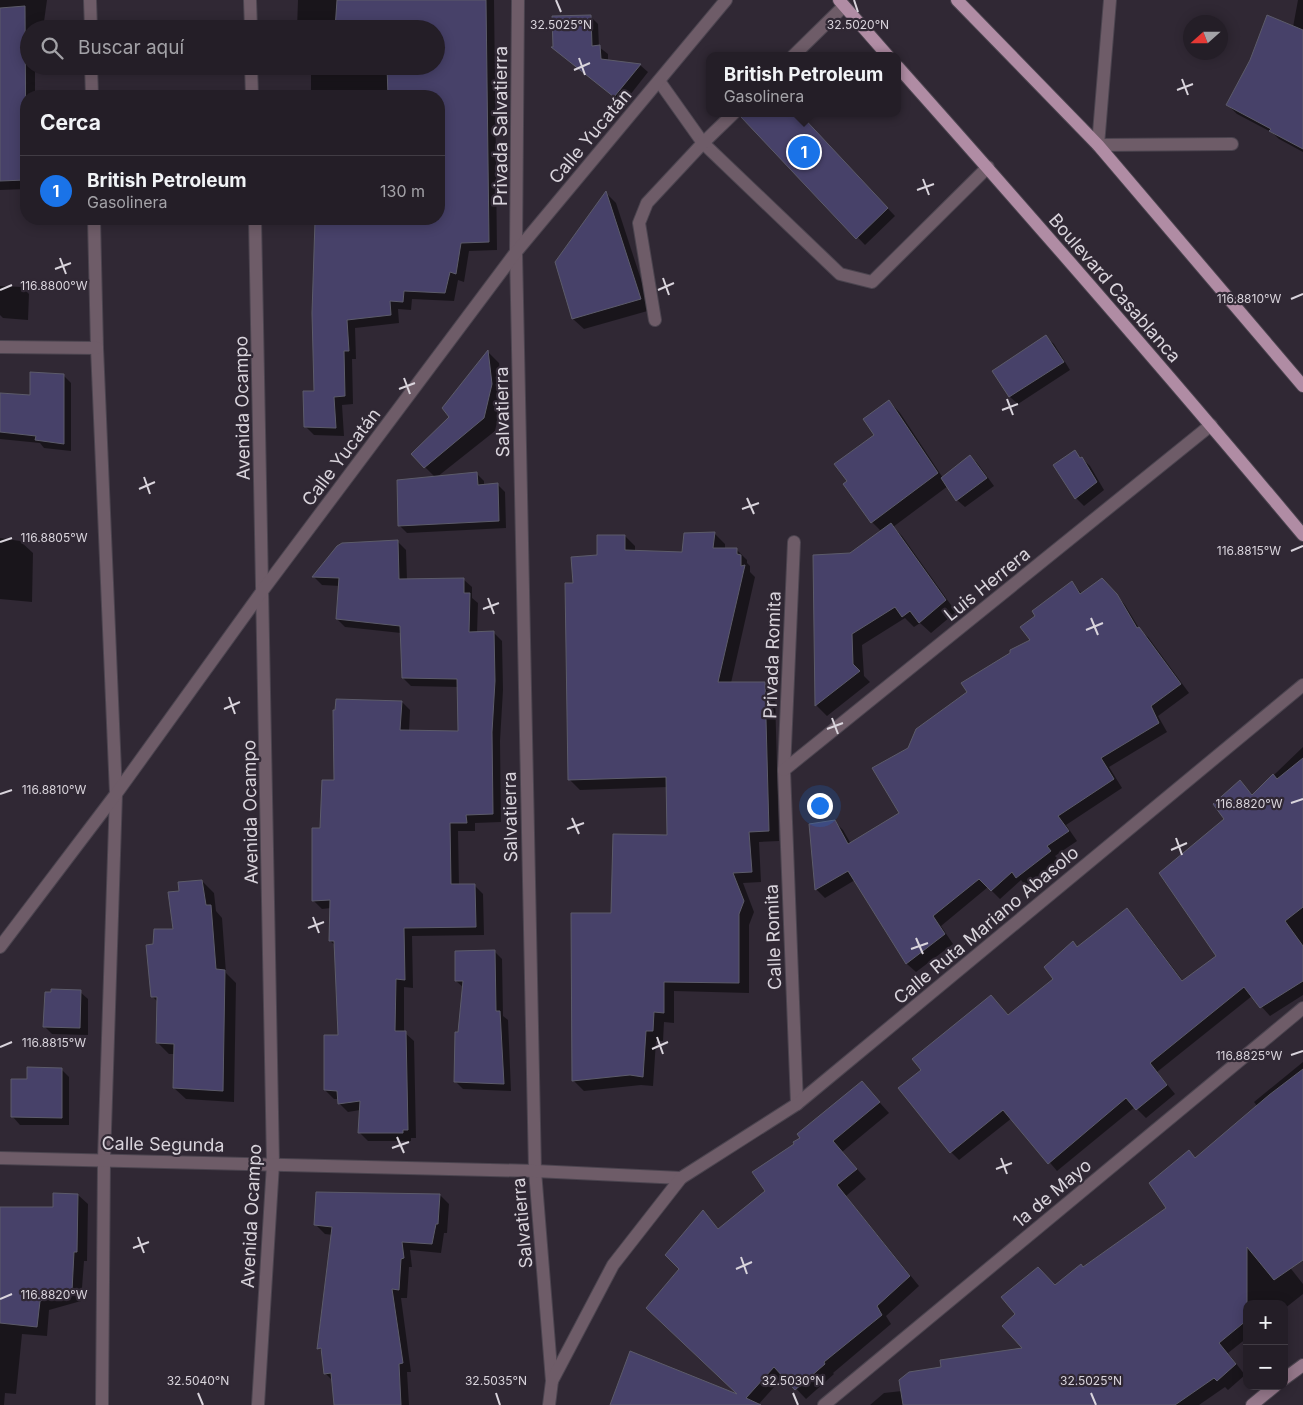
<!DOCTYPE html>
<html lang="es">
<head>
<meta charset="utf-8">
<style>
  body { margin:0; font-family:Inter,sans-serif; background:#2c272f; color:#f1f3f6 }
  .controls { position:absolute; right:15px; bottom:15px; display:grid; overflow:hidden; border-radius:10px; box-shadow:0 2px 12px #0003 }
  .controls button { width:45px; height:45px; display:grid; place-items:center; padding:0; border:0; border-bottom:1px solid #413c44; background:#241e27; color:#f1f3f6; font:25px sans-serif }
  .compass { position:absolute; left:1183px; top:15px; width:45px; height:45px; border-radius:50%; background:#241e27; box-shadow:0 2px 12px #0003; rotate:249deg }
  .you { position:absolute; left:819px; top:805px; width:18px; height:18px; margin:-12px; border:4px solid #fff; border-radius:50%; background:#1a73e8; box-shadow:0 0 0 8px #1a73e833 }
  .badge { display:grid; place-items:center; width:32px; height:32px; border-radius:50%; background:#1a73e8; color:#fff; font-size:16px; font-weight:700 }
  .pin { position:absolute; translate:-50% -50%; border:2px solid #fff; box-shadow:0 1px 5px #0006 }
  .popup { position:absolute; left:706px; top:52px; width:195px; height:65px; box-sizing:border-box; display:grid; place-content:center; border-radius:10px; background:#241e27; filter:drop-shadow(0 1px 4px #0005); font-size:16px; white-space:nowrap; color:#a3a2a7 }
  .popup b { font-size:19px; color:#f1f3f6 }
  .popup::after { content:''; position:absolute; left:50%; top:100%; margin-left:-10px; border:10px solid transparent; border-top-color:#241e27 }
  .list { margin:0; padding:0; list-style:none }
  h2 { display:flex; justify-content:space-between; align-items:center; height:65px; margin:0; padding:0 20px; font-size:21px }
  h2 small { font-size:16px; font-weight:400; color:#a3a2a7 }
  .list li { display:grid; grid-template-columns:32px 1fr auto; gap:15px; align-items:center; box-sizing:border-box; height:70px; padding:0 20px; border-top:1px solid #413c44 }
  .list b { display:block; font-size:19px; white-space:nowrap }
  .list p { margin:0; font-size:16px; white-space:nowrap; color:#a3a2a7 }
  .list em { font-size:16px; font-style:normal; color:#a3a2a7 }
  .icon { flex:none; width:28px; height:28px; fill:none; stroke:currentColor; stroke-width:2; stroke-linecap:round; stroke-linejoin:round }
  .map { position:relative; flex:none; width:1303px; height:1405px; overflow:hidden }
  .search { position:absolute; background:#241e27; box-shadow:0 2px 12px #0003; left:20px; top:20px; width:425px; height:55px; display:flex; align-items:center; gap:12px; box-sizing:border-box; padding:0 18px; border-radius:28px; color:#a3a2a7; font-size:19px }
  .panel { position:absolute; background:#241e27; box-shadow:0 2px 12px #0003; left:20px; top:90px; width:425px; height:135px; border-radius:20px }
  .map>svg:first-child { display:block }
  .shadow { fill:#0007 }
  .building { fill:#474169; stroke:#5c5b6a }
  .lines { fill:none; stroke-linecap:round; stroke-linejoin:round }
  .lane-casing { stroke:#4b444f; stroke-width:14 }
  .street-casing { stroke:#4b444f; stroke-width:14 }
  .secondary-casing { stroke:#4b444f; stroke-width:14 }
  .primary-casing { stroke:#4b444f; stroke-width:14 }
  .lane { stroke:#6e5c68; stroke-width:12 }
  .street { stroke:#6e5c68; stroke-width:12 }
  .secondary { stroke:#94778a; stroke-width:12 }
  .primary { stroke:#b08ca4; stroke-width:12 }
  .ticks { fill:none; stroke:#d9d4dc; stroke-width:2 }
  .labels { text-anchor:middle; dominant-baseline:central; stroke-width:4.5; stroke-linejoin:round; paint-order:stroke }
  .street-label { font-size:18px; fill:#d9d4dc; stroke:#302834 }
  .ticks-label { font-size:12px; text-anchor:middle; fill:#d9d4dc; stroke:#302834; stroke-width:4.5; stroke-linejoin:round; paint-order:stroke }
</style>
</head>
<body>
<div class="map">
<svg width="1303" height="1405" viewBox="0 0 1303 1405">
  <rect width="100%" height="100%" fill="#302834"/>
  <g class="shadow">
    <path d="M0,0H47L43,29H29V66H35V96H26V189L0,190Z"/>
    <path d="M298,0H494L497,250L469,251L464,282L458,280L454,301L412,299L411,310L398,309L399,323L355,328L356,359H352L353,404L342,405L344,436L314,435L306,427L315,392L314,313L316,219H439V96H311V72H304L299,66H436V29H297Z"/>
    <path d="M1298,0H1303V152L1279,139L1273,133L1237,114L1228,105L1293,27Z"/>
    <path d="M590,16L598,24L599,47L608,54V61L640,65L648,72L623,104L554,48Z"/>
    <path d="M797,113L895,216L865,245L742,117Z"/>
    <path d="M606,193L616,203L651,310L584,329L573,319Z"/>
    <path d="M0,286L22,287L29,294L28,320L3,318L0,315Z"/>
    <path d="M1046,337L1054,344L1070,370L1018,404L1010,397L994,371Z"/>
    <path d="M488,352L499,363L503,396L495,431L437,477L476,473L484,481V485L497,484L505,492L506,528L407,533L399,525L435,477L425,467L451,417L444,408Z"/>
    <path d="M63,375L71,383V451L44,448L40,443L0,439V394L31,396Z"/>
    <path d="M889,401L900,413L943,478L970,456L978,464L994,486L965,507L957,500L948,486L893,527L902,536L956,612L931,633L920,623L914,627L905,618L862,645L864,676L870,682L827,716L817,706L815,556L851,554L882,532L872,522L849,482L876,436Z"/>
    <path d="M1075,452L1090,466L1104,490L1084,506L1076,498L1054,465Z"/>
    <path d="M685,534H715L725,544V549H736L747,560V563L750,566V572L755,577L731,683L765,684L775,694L779,841L759,842L761,882L743,883L754,912L749,925V993L674,991V1023L664,1022L663,1041H656L653,1086L641,1085L584,1091L574,1081L613,914L668,836V787L580,790L570,780L574,584L599,556L625,536L635,546V552L683,553Z"/>
    <path d="M0,538L20,541L33,553L32,602L0,599Z"/>
    <path d="M398,542L406,550L407,580L463,579L472,587V598L478,603L477,633H494L502,641L503,690L500,741L501,822L475,823V831H458L459,885L475,886L483,894L484,935L412,936L413,988L404,987V1032L414,1041L416,1138H411V1141H368L360,1133V1110L348,1112L339,1103V1099H334L325,1090L339,1037L336,946L330,941L331,908L322,909L313,900L322,829L402,702L410,710L409,732L459,733V687L411,686L403,678L401,633L345,627L337,619L340,586L322,585L314,577Z"/>
    <path d="M1072,583L1082,594L1111,588L1125,605L1140,630L1148,637L1189,693L1158,716L1167,732L1109,767L1122,788L1066,825L1077,841L1055,856L1059,860L1026,886L1021,880L1000,899L988,887L941,926L953,944L916,972L907,964L855,880L825,898L816,889L834,821L843,830L851,844L900,814L909,749L969,693L1031,641L1037,616Z"/>
    <path d="M1303,747V995L1270,1016L1252,996L1157,1072L1175,1094L1146,1118L1135,1107L1057,1171L1012,1118L959,1160L951,1152L923,1070L991,996L1009,1016L1055,979L1073,943L1078,948L1127,910L1136,919L1183,981L1218,956L1226,819L1240,781L1253,795Z"/>
    <path d="M202,881L214,893L216,911L222,918L226,973L236,983L234,1102L186,1099L174,1088L175,1054H169L157,1042L158,1002L152,996L155,945L175,931L180,892Z"/>
    <path d="M494,951L502,959L503,1016L508,1020L511,1091L463,1089L455,1081L464,988L456,981Z"/>
    <path d="M80,992L88,999V1035L52,1034L44,1026L52,994Z"/>
    <path d="M1303,1062V1211L1258,1107L1254,1102Z"/>
    <path d="M61,1069L69,1077V1125H20L13,1117L28,1080Z"/>
    <path d="M862,1083L889,1113L842,1152L866,1179L846,1196L919,1286L886,1316L891,1324L833,1373L834,1374L806,1399L784,1376L758,1405H611L741,1397L681,1269L703,1212L719,1230L767,1192L796,1145Z"/>
    <path d="M1196,1159L1210,1166L1303,1284V1294L1284,1309V1304H1247V1338L1228,1353L1245,1375L1228,1390L1225,1387L1199,1405H870L884,1393L902,1391L942,1368L1025,1349L1055,1286L1168,1208Z"/>
    <path d="M78,1195L88,1204L87,1261H84L81,1301L49,1310L47,1336L22,1334L16,1394L5,1393L4,1405H0V1208H54Z"/>
    <path d="M440,1195L449,1204L447,1233H444L441,1253L410,1250L412,1267H409L407,1298H401L411,1372H407L409,1405H335L333,1381L325,1373L323,1353L319,1348L333,1235L325,1234L316,1225Z"/>
  </g>
  <g class="building">
    <path d="M337,0H486L489,242L461,243L456,274L450,272L445,293L404,291L403,302L390,301L391,315L347,320L349,351H344L345,396L334,397L336,428L304,427L303,391H314L312,313L315,221L390,222L389,219H439V96H388L387,66H436V29H335Z"/>
    <path d="M25,6L26,180L0,181V8Z"/>
    <path d="M591,15L592,46L600,45L601,59L641,64L614,97L551,47H553L552,16Z"/>
    <path d="M1267,15L1303,30V149L1269,131L1271,129L1226,105L1250,60Z"/>
    <path d="M742,113H799L888,208L856,239L741,117Z"/>
    <path d="M606,191L641,299L572,319L555,262Z"/>
    <path d="M1046,335L1064,362L1009,397L992,371Z"/>
    <path d="M488,350L492,384L484,418L424,468L411,454L449,417L442,408Z"/>
    <path d="M30,372L64,374V444L35,440L36,436L0,432V393L30,395Z"/>
    <path d="M889,400L938,473L871,523L843,484L847,481L834,464L874,435L863,419Z"/>
    <path d="M1075,450L1080,458L1082,457L1097,482L1075,499L1053,465Z"/>
    <path d="M970,455L987,478L956,501L941,478Z"/>
    <path d="M477,472L478,485L498,483L499,521L398,526L397,480Z"/>
    <path d="M891,523L946,600L919,623L910,611L902,617L895,607L852,634L853,664L860,671L815,706L813,555L850,553Z"/>
    <path d="M715,532L713,548H737V554L741,555V566L745,565L718,682H765L769,831L749,832L752,872L733,873L744,901L739,914V983L664,982V1013L654,1012L653,1031H646L643,1077L630,1075L572,1081L571,913H611L613,834L667,835L666,777L568,780L565,583H573L571,557L597,555V535H625V550L682,552L684,533Z"/>
    <path d="M398,540L399,579L464,578V593H470L469,632L494,631L495,681L492,732L493,814L466,815L467,823H450L451,884H475L476,927L404,928L405,980L396,979L395,1031H406L408,1130H403V1133H358L360,1101L338,1104L337,1091L324,1090V1035H338L334,941H329L330,900L312,901V828H320L322,780H334L333,710H335L336,699L402,701L400,730L458,731L457,679L402,678L400,626L336,619L339,578L312,577L337,546L342,543Z"/>
    <path d="M1102,578L1117,594L1137,628L1139,627L1181,684L1151,706L1159,723L1101,758L1114,779L1058,816L1069,831L1047,846L1051,851L1016,878L1012,872L991,891L979,879L933,916L945,934L906,964L848,871L815,890L809,824L835,820L848,844L899,813L872,768L908,748L916,729L967,692L961,683L1010,653V650L1030,640L1020,627L1035,616L1032,611L1072,581L1080,594Z"/>
    <path d="M1303,758V907L1285,921L1303,946V981L1260,1008L1244,987L1150,1063L1167,1085L1136,1110L1126,1098L1048,1164L1003,1110L950,1153L898,1088L921,1070L912,1059L991,995L1008,1015L1053,979L1044,967L1073,941L1077,947L1127,908L1182,981L1216,956L1159,873L1224,819L1213,804L1240,780L1252,795L1273,774L1277,779Z"/>
    <path d="M202,880L206,905H211L216,969L225,970L223,1091L173,1088L174,1044L156,1043L157,997H151L146,945L153,944L154,929H173L168,892L179,891L178,882Z"/>
    <path d="M495,950L496,1011H500L504,1084L454,1082L455,1032H458L463,981H455V951Z"/>
    <path d="M51,989L81,990L80,1028L43,1027L45,992H51Z"/>
    <path d="M27,1067L62,1068V1118L11,1117V1079H27Z"/>
    <path d="M1303,1069V1260L1274,1280L1247,1247V1320L1219,1343L1236,1364L1217,1381L1214,1378L1175,1405H903L899,1380L909,1372L941,1367L940,1360L1022,1348L1002,1326L1015,1314L1001,1297L1038,1267L1055,1285L1081,1264L1083,1267L1166,1208L1149,1183L1189,1150L1195,1158L1269,1095Z"/>
    <path d="M862,1081L880,1102L833,1141L857,1169L837,1185L910,1276L877,1306L882,1315L824,1362L825,1364L795,1390L774,1367L746,1398L761,1405H610L630,1351L737,1394L646,1308L679,1269L665,1255L703,1210L718,1229L765,1191L752,1172L794,1144L793,1142L800,1138L797,1134Z"/>
    <path d="M316,1192L440,1194L438,1224H436L432,1244L402,1242L404,1258L401,1259L399,1290L392,1289L403,1363L399,1364L401,1405H334L331,1373L324,1374L321,1348L317,1349L332,1227L314,1225Z"/>
    <path d="M53,1193L78,1194L77,1252H74L72,1291L40,1301L37,1327L0,1323V1207H53Z"/>
  </g>
  <g class="lines">
    <g class="lane-casing">
      <g id="lane">
        <path d="M793,56L844,6"/>
        <path d="M659,81L703,143L840,274L872,282L988,167"/>
        <path d="M1098,145L1232,144"/>
        <path d="M655,320L639,223L647,203L703,143L734,113"/>
      </g>
    </g>
    <g class="street-casing">
      <g id="street">
        <path d="M90,0L91,29"/>
        <path d="M250,0L251,29"/>
        <path d="M518,1L516,252L535,1171L552,1381L549,1405"/>
        <path d="M91,66L92,96"/>
        <path d="M251,66L252,96"/>
        <path d="M1098,145L1110,0"/>
        <path d="M94,219L97,348L116,794L104,1160L102,1405"/>
        <path d="M255,219L273,1164L258,1405"/>
        <path d="M0,347L97,348"/>
        <path d="M794,542L784,770L797,1104"/>
        <path d="M784,770L1211,425"/>
        <path d="M0,947L116,794L263,590L516,252L726,0"/>
        <path d="M0,1158L535,1171L681,1178"/>
        <path d="M552,1381L613,1265L681,1178L797,1104L1303,685"/>
        <path d="M824,1405L1303,1008"/>
      </g>
    </g>
    <g class="secondary-casing">
      <g id="secondary">
        <path d="M1284,1379L1303,1365"/>
        <path d="M1252,1405L1275,1386"/>
      </g>
    </g>
    <g class="primary-casing">
      <g id="primary">
        <path d="M839,0L888,56"/>
        <path d="M957,0L1098,145L1303,386"/>
        <path d="M898,67C1035,221 1171,377 1303,535"/>
      </g>
    </g>
    <use href="#lane" class="lane"/>
    <use href="#street" class="street"/>
    <use href="#secondary" class="secondary"/>
    <use href="#primary" class="primary"/>
  </g>
  <path class="ticks" d="M556,0L561,12M854,0L858,12M579,58L585,75M574,70L590,63M1182,79L1188,95M1177,90L1193,84M923,179L929,195M917,190L934,184M60,258L66,274M55,269L71,263M663,278L669,295M0,290L12,285M658,290L674,283M1291,299L1303,294M404,378L410,394M399,389L415,383M1007,399L1013,415M1002,410L1018,404M144,477L150,494M139,489L155,482M747,498L754,514M742,509L759,503M0,542L12,538M1291,551L1303,546M488,598L494,614M483,609L499,603M1091,618L1098,635M1086,630L1103,623M229,697L235,714M224,709L240,702M832,718L838,734M827,729L843,723M0,794L12,790M1291,803L1303,799M572,818L579,834M567,829L584,823M1176,838L1182,855M1171,850L1187,843M313,917L319,933M308,928L324,922M916,938L923,954M911,949L928,943M657,1037L663,1054M0,1047L12,1042M652,1049L668,1042M1291,1055L1303,1051M397,1137L404,1153M392,1148L409,1142M1001,1158L1007,1174M996,1169L1012,1163M138,1237L144,1253M133,1248L149,1242M741,1257L747,1274M736,1269L752,1262M0,1299L12,1294M198,1393L203,1405M496,1393L500,1405M793,1393L798,1405M1091,1393L1096,1405"/>
  <g class="labels">
    <g class="street-label">
      <text transform="translate(500 126) rotate(-90)">Privada Salvatierra</text>
      <text transform="translate(590 136) rotate(-50)">Calle Yucatán</text>
      <text transform="translate(1115 288) rotate(49)">Boulevard Casablanca</text>
      <text transform="translate(242 408) rotate(-91)">Avenida Ocampo</text>
      <text transform="translate(502 412) rotate(-91)">Salvatierra</text>
      <text transform="translate(341 457) rotate(-53)">Calle Yucatán</text>
      <text transform="translate(987 584) rotate(-39)">Luis Herrera</text>
      <text transform="translate(772 655) rotate(-88)">Privada Romita</text>
      <text transform="translate(250 812) rotate(-91)">Avenida Ocampo</text>
      <text transform="translate(510 817) rotate(-91)">Salvatierra</text>
      <text transform="translate(986 925) rotate(-40)">Calle Ruta Mariano Abasolo</text>
      <text transform="translate(773 937) rotate(-92)">Calle Romita</text>
      <text transform="translate(163 1144) rotate(1)">Calle Segunda</text>
      <text transform="translate(1052 1193) rotate(-40)">1a de Mayo</text>
      <text transform="translate(251 1216) rotate(-87)">Avenida Ocampo</text>
      <text transform="translate(522 1223) rotate(-95)">Salvatierra</text>
    </g>
  </g>
  <g class="ticks-label">
    <text x="561" y="29">32.5025°N</text>
    <text x="858" y="29">32.5020°N</text>
    <text x="54" y="290">116.8800°W</text>
    <text x="1249" y="303">116.8810°W</text>
    <text x="54" y="542">116.8805°W</text>
    <text x="1249" y="555">116.8815°W</text>
    <text x="54" y="794">116.8810°W</text>
    <text x="1249" y="808">116.8820°W</text>
    <text x="54" y="1047">116.8815°W</text>
    <text x="1249" y="1060">116.8825°W</text>
    <text x="54" y="1299">116.8820°W</text>
    <text x="198" y="1385">32.5040°N</text>
    <text x="496" y="1385">32.5035°N</text>
    <text x="793" y="1385">32.5030°N</text>
    <text x="1091" y="1385">32.5025°N</text>
  </g>
</svg>
<div class="controls">
<button>+</button>
<button>−</button>
</div>
<svg class="compass" viewBox="-18 -18 36 36"><path d="M0-13l5 13h-10z" fill="#e53935"/><path d="M0 13l5-13h-10z" fill="#a3a2a7"/></svg>
<div class="you"></div>
<div class="pin badge" style="left:804px;top:152px">1</div>
<div class="popup"><b>British Petroleum</b>Gasolinera</div>
<div class="search"><svg class="icon" aria-label="search" viewBox="0 0 24 24"><circle cx="10" cy="10" r="6"/><path d="M15 15l6 6"/></svg>Buscar aquí</div>
<section class="panel">
<h2>Cerca<small></small></h2>
<ul class="list">
<li><span class="badge">1</span><div><b>British Petroleum</b><p>Gasolinera</p></div><em>130 m</em></li>
</ul>
</section>
</div>
</body>
</html>
